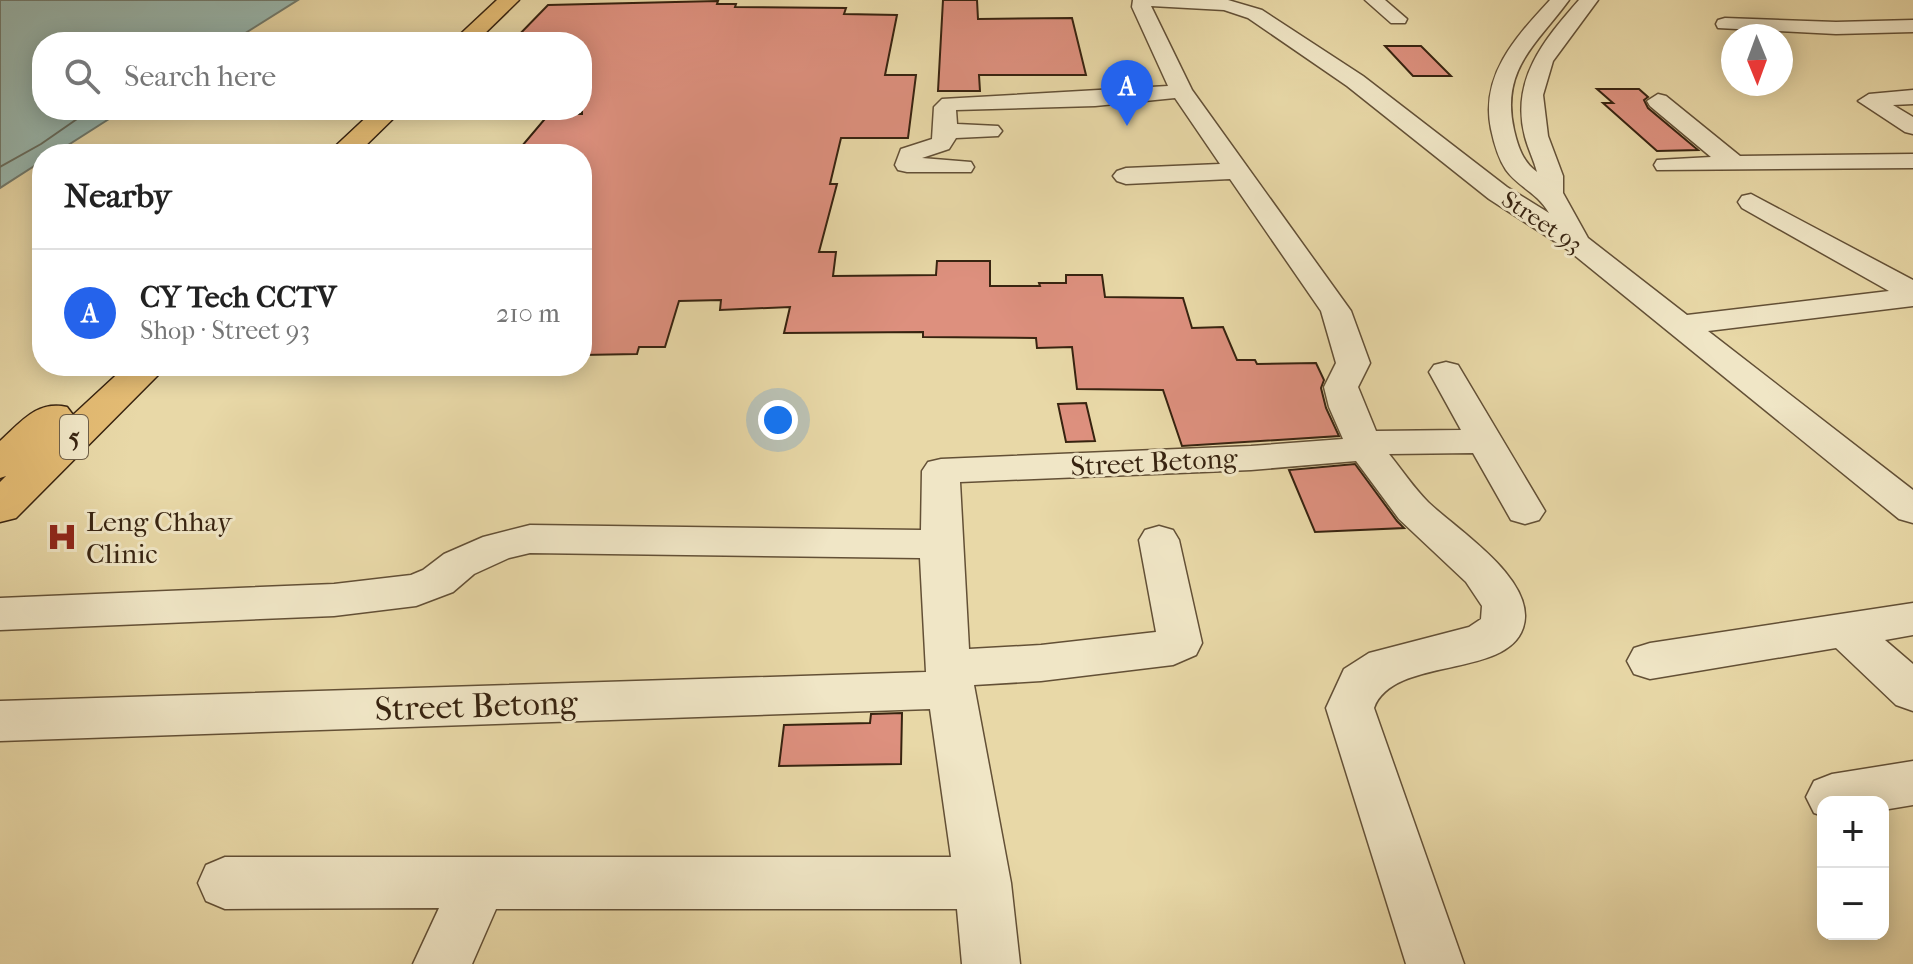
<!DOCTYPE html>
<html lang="en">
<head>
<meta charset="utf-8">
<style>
  body { margin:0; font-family:"IM FELL French Canon",serif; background:#f2f2f2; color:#222 }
  .controls { position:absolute; right:24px; bottom:24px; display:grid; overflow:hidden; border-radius:16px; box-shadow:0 4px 20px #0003 }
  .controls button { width:72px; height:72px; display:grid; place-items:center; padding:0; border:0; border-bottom:2px solid #e0e0e0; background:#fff; color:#222; font:40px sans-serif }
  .compass { position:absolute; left:1721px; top:24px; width:72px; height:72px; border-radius:50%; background:#fff; box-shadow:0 4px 20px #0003; rotate:179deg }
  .you { position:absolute; left:778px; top:420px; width:28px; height:28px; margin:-20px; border:6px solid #fff; border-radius:50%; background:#1a73e8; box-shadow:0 0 0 12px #1a73e833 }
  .badge { display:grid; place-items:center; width:52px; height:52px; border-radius:50%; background:#2563eb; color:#fff; font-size:26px; font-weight:700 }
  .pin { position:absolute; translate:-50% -66px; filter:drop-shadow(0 2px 4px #0008) }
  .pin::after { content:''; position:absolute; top:42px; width:28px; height:24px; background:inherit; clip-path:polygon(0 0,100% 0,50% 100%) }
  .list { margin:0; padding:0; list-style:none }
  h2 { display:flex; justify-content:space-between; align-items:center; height:104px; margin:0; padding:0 32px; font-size:34px }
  h2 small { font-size:26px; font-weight:400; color:#767676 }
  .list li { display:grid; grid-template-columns:52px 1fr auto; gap:24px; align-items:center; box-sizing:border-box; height:128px; padding:0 32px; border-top:2px solid #e0e0e0 }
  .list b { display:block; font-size:30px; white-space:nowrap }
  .list p { margin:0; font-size:26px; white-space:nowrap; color:#767676 }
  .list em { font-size:26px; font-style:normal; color:#767676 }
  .icon { flex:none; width:44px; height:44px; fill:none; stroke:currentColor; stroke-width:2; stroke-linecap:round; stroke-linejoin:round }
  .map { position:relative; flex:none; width:1913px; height:964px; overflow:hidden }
  .search { position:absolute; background:#fff; box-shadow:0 4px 20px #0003; left:32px; top:32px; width:560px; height:88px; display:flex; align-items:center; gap:20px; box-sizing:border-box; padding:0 28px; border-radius:32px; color:#767676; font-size:30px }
  .panel { position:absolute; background:#fff; box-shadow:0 4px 20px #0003; left:32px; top:144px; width:560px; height:232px; border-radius:32px }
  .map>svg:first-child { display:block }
  .water { fill:#99b8af; stroke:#727c6f; stroke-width:2 }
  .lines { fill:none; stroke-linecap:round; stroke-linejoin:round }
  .shore { stroke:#686e60; stroke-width:2 }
  .building { fill:#dd907e; stroke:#372310; stroke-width:2 }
  .minor-casing { stroke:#635036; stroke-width:3 }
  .highway-casing { stroke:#372310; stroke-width:3 }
  .minor { fill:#f0e6c6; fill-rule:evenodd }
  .highway { fill:#e4bc74; fill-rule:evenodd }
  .labels { text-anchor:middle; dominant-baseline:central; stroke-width:6; stroke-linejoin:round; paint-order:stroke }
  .far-street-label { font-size:24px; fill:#372310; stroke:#f0e6c6 }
  .shield { fill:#f0e6c6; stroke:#6e5e47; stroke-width:2 }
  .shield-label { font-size:26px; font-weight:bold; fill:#372310 }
  .street-label { font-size:28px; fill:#372310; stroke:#f0e6c6 }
  .poi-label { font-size:28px; fill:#372310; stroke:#f0e6c6; text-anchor:start }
  .near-street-label { font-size:34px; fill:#372310; stroke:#f0e6c6 }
</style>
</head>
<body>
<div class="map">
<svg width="1913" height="964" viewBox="0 0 1913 964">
  <rect width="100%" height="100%" fill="#e8d8a7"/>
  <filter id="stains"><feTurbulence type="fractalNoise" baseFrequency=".0025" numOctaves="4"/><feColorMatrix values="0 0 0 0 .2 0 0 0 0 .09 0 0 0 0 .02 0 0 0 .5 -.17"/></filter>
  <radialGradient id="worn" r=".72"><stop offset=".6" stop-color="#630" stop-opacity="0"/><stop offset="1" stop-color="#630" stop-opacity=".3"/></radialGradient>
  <path class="water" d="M0,0H298L231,42H42V110H123L54,154H42V161L0,188Z"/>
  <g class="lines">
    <path class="shore" d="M0,167L41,144L90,110"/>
  </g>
  <g class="building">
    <path d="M943,0H977L978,19L1072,18L1086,75H979L980,91H938Z"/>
    <path d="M718,1L717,4H736L735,7L846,8L844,14L897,15L885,75H916L908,138H841L830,184H837L819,252H836L833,276L936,275L937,261H990V286H1040L1039,283H1066V275H1102L1105,297L1183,298L1192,328L1223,327L1237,360H1255L1257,364L1316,363L1324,380L1321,388L1326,408L1339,436L1182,446L1163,390L1077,389L1072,347L1037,348L1036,338L923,337V332L784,333L790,307L720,310L721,300L679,301L665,347H639L637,354L582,355V154L516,153L549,114H582V42H512L548,5Z"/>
    <path d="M1385,46H1421L1451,76H1413Z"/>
    <path d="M1597,89H1639L1648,97L1644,100L1648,108L1698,150L1657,151L1603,103H1613Z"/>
    <path d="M1086,403L1095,441L1066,442L1058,404Z"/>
    <path d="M1355,464L1397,521L1404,528L1315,532L1289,470Z"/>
    <path d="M902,713L901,764L779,766L784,725L870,723L871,714Z"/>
  </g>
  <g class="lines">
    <g class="minor-casing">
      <g id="minor">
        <path d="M1133,0H1228L1262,10L1363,76L1507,187L1549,213C1538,193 1518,187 1506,170C1498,158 1494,143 1491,129C1480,75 1516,37 1550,0H1569C1537,44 1500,69 1514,130C1518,147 1523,162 1537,172C1534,160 1528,149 1525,137C1510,80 1544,40 1579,0H1598L1553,61L1543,95L1548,136L1563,176V193L1588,238L1687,315L1889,291L1742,208L1738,202L1742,196L1751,194L1913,280V306L1708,331L1913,490V523L1899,519L1568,250L1489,199L1347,86L1248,18L1224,10L1151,6L1192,90L1351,311L1370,363L1358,387L1376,431L1461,430L1429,372L1434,365L1446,362L1458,365L1545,511L1539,520L1525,524L1511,520L1473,453L1389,454C1402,470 1414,488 1428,502C1457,530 1539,581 1523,628C1506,679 1393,656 1374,708L1464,964H1406L1326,708L1344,669L1369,653L1469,627L1481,619L1482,606L1466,582L1399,519L1356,461L1251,470L960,482L969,649L1041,645L1156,632L1139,540L1145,530L1159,526L1173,530L1179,540L1202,643L1196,655L1173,665L1041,681L974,685L1011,883L1020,964H962L957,909H496L472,964H413L439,908L225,909L206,901L198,883L206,865L225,857H951L930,709L0,741V701L926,672L920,558L530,553L509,558L474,574L453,592L416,606L334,616L0,630V598L334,584L411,575L423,570L444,554L483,537L530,525L921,530L922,471L928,462L941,459L1251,446L1343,439L1329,407L1324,387L1336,363L1321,311L1230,179L1126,184L1117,181L1113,176L1117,171L1126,168L1220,164L1175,98L1095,106L956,110L957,124L998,126L1002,131L998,136L956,138L949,149L922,158L971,162L974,167L971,172H907L898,170L895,165L901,149L932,139L934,107L942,99L1168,86L1132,7Z"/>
        <path d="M1365,0H1385L1407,19L1405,23H1391Z"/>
        <path d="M1725,18L1836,22L1913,20V32L1836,34L1718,28L1716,24L1718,20Z"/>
        <path d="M1913,90V104L1893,105L1913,117V134L1905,132L1858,101L1869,94Z"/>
        <path d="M1658,94L1666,96L1740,156L1913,154V168L1657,170L1654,165L1657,160L1711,157L1650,106L1647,101Z"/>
        <path d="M1913,603V635L1885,640L1913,664V711L1896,705L1836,648L1650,679L1634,674L1627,661L1634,648L1650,643Z"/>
        <path d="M1913,761V805L1883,810V802H1823V816L1814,813L1806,797L1814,781L1832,774Z"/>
      </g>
    </g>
    <g class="highway-casing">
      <g id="highway">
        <path d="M497,0H519L476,42H452Z"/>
        <path d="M374,110H402L357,154H327Z"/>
        <path d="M126,366H167L16,518L0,522V482L6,476L0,478V441C21,422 37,400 67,407L73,415Z"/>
      </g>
    </g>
    <use href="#minor" class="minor"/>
    <use href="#highway" class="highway"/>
  </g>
  <defs>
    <g id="hospital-bare" transform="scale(2.4)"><path d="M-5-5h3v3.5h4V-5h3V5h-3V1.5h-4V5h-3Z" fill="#8f2418" stroke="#f0e6c6" stroke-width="2.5" paint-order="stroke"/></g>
  </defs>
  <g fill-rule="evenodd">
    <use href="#hospital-bare" x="62" y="537"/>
  </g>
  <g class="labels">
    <g class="far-street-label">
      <text transform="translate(1542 222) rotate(34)">Street 93</text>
    </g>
    <rect class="shield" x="60" y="415" width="28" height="44" rx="6"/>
    <g class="shield-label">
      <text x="74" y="437">5</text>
    </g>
    <g class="street-label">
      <text transform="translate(1154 462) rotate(-3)">Street Betong</text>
    </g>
    <g class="poi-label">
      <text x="86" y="521">Leng Chhay<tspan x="86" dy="32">Clinic</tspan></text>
    </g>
    <g class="near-street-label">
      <text transform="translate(476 706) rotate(-2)">Street Betong</text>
    </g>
  </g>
  <rect width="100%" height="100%" filter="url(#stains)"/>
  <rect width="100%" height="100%" fill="url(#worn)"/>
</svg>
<div class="controls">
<button>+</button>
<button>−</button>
</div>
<svg class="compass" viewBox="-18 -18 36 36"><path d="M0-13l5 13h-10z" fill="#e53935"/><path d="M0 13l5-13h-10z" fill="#767676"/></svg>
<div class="you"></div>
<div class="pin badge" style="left:1127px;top:126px">A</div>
<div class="search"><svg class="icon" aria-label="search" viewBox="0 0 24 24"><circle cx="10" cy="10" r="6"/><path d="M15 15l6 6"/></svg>Search here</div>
<section class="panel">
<h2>Nearby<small></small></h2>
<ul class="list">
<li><span class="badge">A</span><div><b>CY Tech CCTV</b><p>Shop · Street 93</p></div><em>210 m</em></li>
</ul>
</section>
</div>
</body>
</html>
